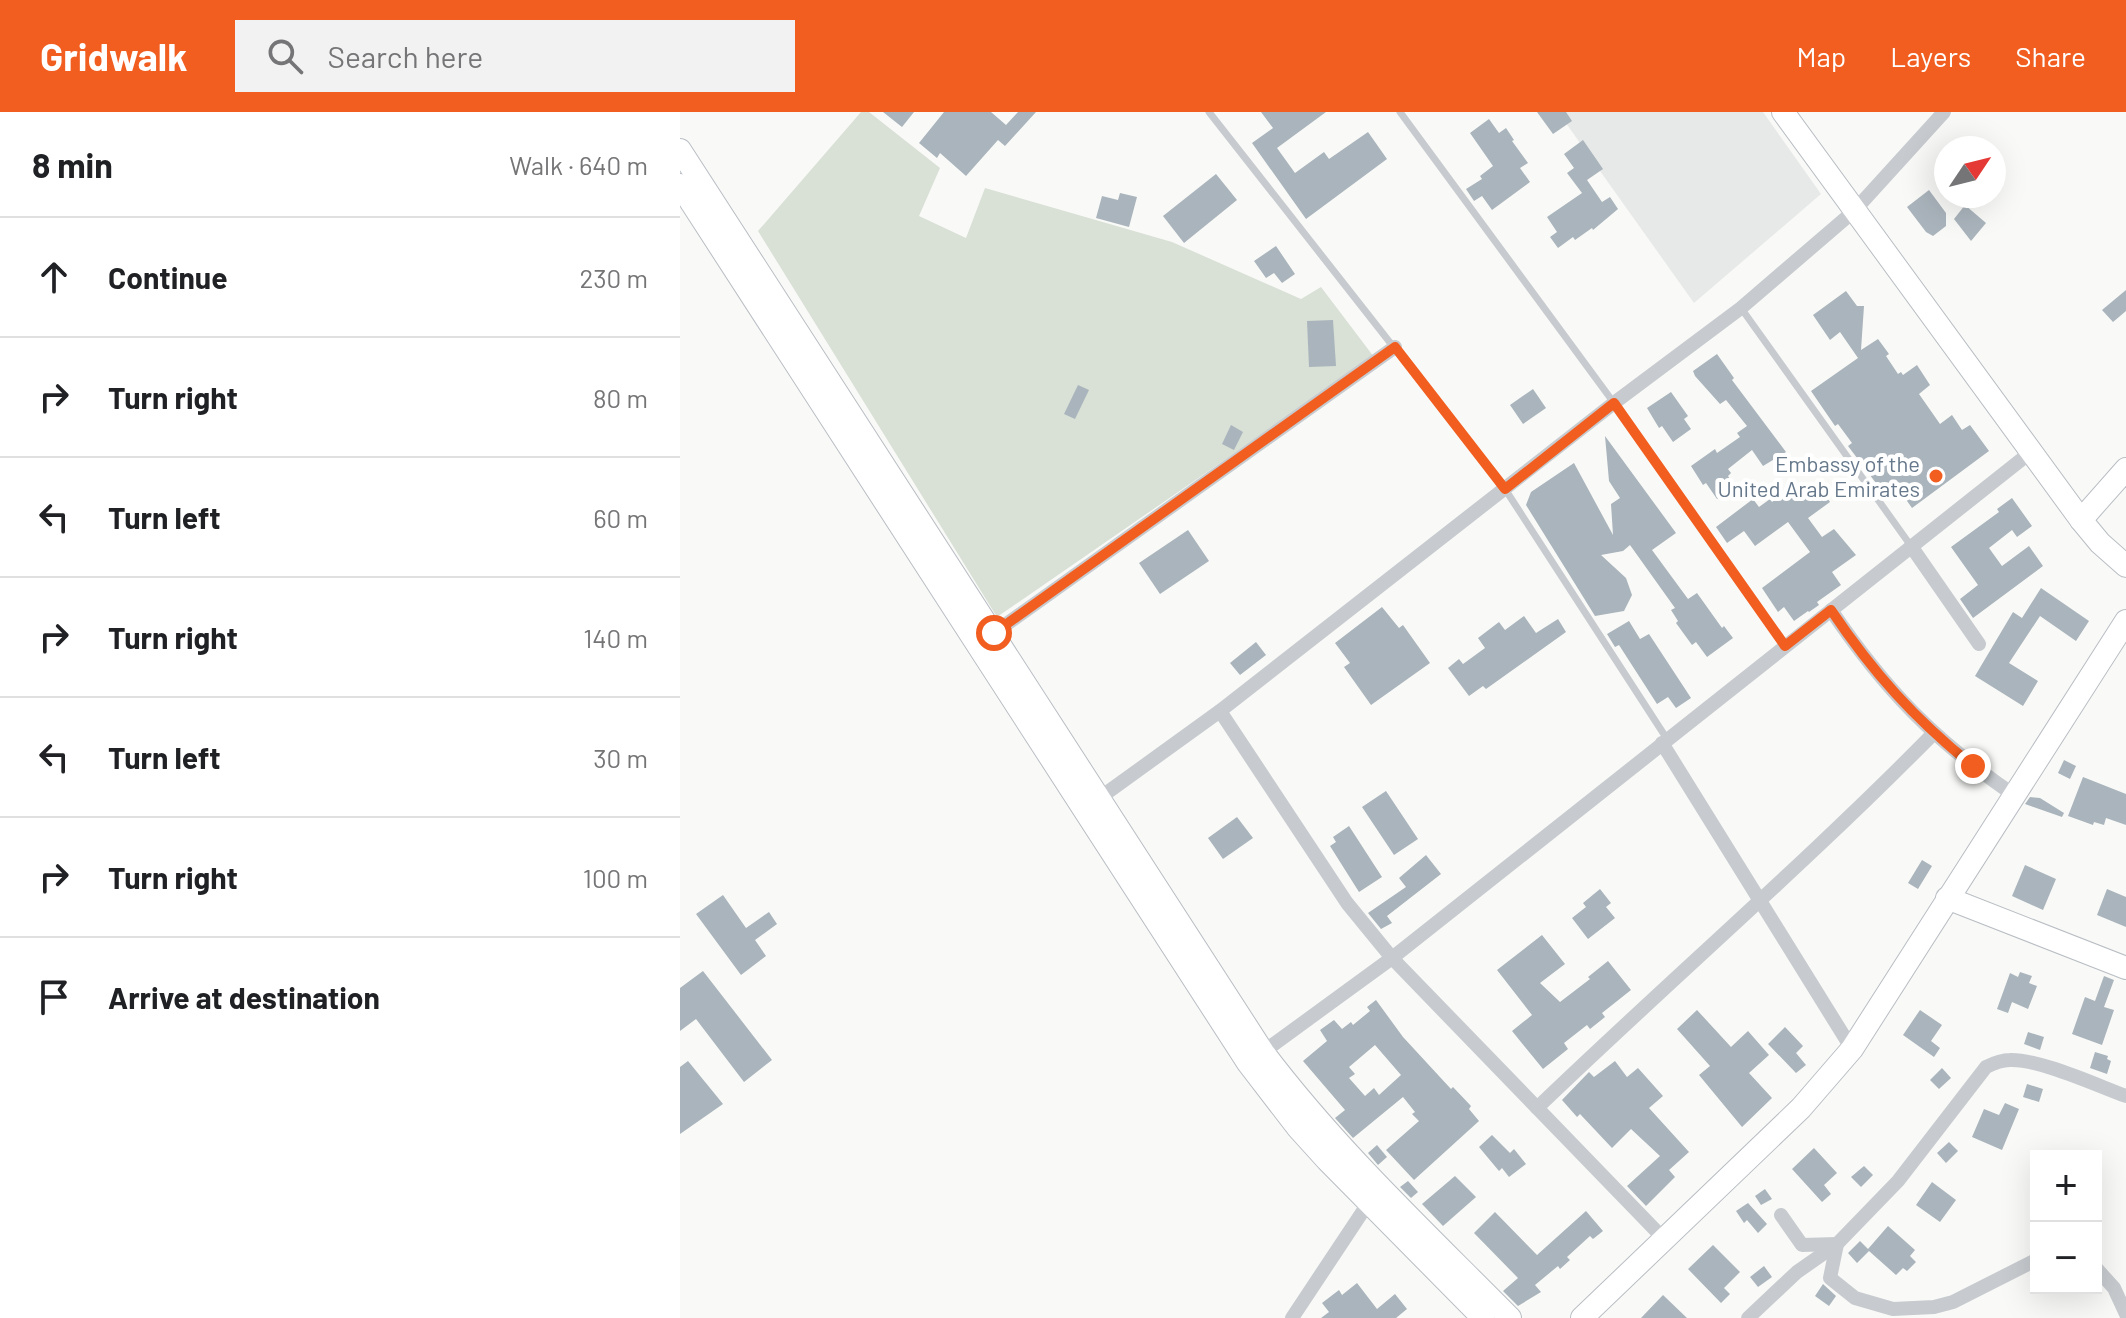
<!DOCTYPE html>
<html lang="en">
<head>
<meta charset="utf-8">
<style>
  body { margin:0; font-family:Barlow,sans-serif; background:#f2f2f2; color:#202124 }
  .controls { position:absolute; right:24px; bottom:24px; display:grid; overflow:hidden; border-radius:0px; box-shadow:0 8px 32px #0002 }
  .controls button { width:72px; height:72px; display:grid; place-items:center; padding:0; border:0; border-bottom:2px solid #e0e0e0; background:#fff; color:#202124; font:40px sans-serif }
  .compass { position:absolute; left:1254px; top:24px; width:72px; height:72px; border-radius:50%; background:#fff; box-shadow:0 8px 32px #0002; rotate:55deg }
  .stop { position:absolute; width:24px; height:24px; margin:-18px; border:6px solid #f15e20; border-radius:50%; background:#fff }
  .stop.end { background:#f15e20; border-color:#fff; box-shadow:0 2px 8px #0008 }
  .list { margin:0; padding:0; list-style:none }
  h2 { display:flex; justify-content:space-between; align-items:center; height:104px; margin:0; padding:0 32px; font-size:34px }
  h2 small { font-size:26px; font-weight:400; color:#757577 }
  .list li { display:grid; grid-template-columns:52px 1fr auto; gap:24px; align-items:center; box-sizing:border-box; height:120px; padding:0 32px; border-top:2px solid #e0e0e0 }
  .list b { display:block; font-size:30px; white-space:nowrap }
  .list em { font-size:26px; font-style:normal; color:#757577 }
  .icon { flex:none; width:44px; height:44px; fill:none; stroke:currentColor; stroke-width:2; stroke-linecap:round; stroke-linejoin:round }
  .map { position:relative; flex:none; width:1446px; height:1206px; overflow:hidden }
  header { display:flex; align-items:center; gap:48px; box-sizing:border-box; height:112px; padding:0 40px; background:#f15e20; color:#fff }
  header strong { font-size:38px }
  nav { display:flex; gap:44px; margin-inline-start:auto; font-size:28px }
  .search { width:560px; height:72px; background:#f2f2f2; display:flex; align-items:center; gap:20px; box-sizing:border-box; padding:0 28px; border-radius:0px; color:#757577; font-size:30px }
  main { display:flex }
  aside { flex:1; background:#fff }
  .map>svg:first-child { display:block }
  .built { fill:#e7e9e8 }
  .green { fill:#d9e0d6 }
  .building { fill:#aab4bc; fill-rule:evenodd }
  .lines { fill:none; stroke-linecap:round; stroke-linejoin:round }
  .secondary-casing { stroke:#b9bec4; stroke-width:24 }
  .service { stroke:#c7cbcf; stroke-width:7 }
  .minor { stroke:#c7cbcf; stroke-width:14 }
  .secondary { stroke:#fff; stroke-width:22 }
  .route { stroke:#f15e20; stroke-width:10 }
  .poi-dot { fill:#f15e20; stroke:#fff; stroke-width:3 }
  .labels { text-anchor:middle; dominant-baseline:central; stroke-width:8; stroke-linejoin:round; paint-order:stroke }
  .poi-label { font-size:22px; fill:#66788b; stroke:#fff; text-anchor:end }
</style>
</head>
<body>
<header>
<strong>Gridwalk</strong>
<div class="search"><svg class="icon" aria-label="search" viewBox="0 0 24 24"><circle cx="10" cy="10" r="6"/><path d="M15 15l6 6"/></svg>Search here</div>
<nav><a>Map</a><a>Layers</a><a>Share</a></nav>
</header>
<main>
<aside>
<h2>8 min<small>Walk · 640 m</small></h2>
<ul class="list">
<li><svg class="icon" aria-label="ahead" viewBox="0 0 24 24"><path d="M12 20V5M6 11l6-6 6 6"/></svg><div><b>Continue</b></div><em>230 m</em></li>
<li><svg class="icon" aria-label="right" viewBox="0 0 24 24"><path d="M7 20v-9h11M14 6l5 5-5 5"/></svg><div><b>Turn right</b></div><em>80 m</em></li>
<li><svg class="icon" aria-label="left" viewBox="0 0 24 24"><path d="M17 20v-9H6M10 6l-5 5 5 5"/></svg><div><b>Turn left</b></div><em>60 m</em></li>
<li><svg class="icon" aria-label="right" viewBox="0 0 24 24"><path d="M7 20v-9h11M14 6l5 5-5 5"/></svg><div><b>Turn right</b></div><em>140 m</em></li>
<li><svg class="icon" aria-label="left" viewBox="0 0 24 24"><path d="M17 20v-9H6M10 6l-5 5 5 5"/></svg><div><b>Turn left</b></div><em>30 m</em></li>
<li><svg class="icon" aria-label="right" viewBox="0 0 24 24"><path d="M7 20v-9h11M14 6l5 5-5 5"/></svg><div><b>Turn right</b></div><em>100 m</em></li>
<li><svg class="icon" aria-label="arrive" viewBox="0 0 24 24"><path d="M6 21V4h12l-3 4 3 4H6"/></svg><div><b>Arrive at destination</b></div></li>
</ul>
</aside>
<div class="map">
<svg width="1446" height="1206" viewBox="0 0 1446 1206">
  <rect width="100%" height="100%" fill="#f9faf7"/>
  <path class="built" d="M878,0H1083L1141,82L1014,191Z"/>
  <path class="green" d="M181,0H189L260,56L239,104L286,126L305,76L492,130L621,187L641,175L694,245L317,505L78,119Z"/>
  <g class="building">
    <path d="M203,0H234L222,15Z"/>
    <path d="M264,0H311L326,13L338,0H356L325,34L318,28L286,64L260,41L257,46L239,31Z"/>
    <path d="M581,0H646L597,36L615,61L644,40L649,47L688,20L707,47L626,107L572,31L593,16Z"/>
    <path d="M857,0H886L892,9L873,22Z"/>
    <path d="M809,7L819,21L826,16L834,28L832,29L848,51L840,56L850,70L812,98L802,84L794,89L786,77L802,67L800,64L813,54L790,21Z"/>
    <path d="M903,28L923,57L907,68L922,90L930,85L938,97L913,118L912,116L895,128L893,125L878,136L870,125L877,120L867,105L902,81L887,61L894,56L884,42Z"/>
    <path d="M536,62L557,88L504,131L483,104Z"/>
    <path d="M1249,78L1266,101V114L1253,124L1246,120L1227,95Z"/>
    <path d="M440,81L457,85L449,115L416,106L422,84L438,88Z"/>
    <path d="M1285,93L1306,111L1291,129L1274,107Z"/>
    <path d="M596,134L615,162L602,171L594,161L586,166L574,149Z"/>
    <path d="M1446,178V199L1433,210L1422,198Z"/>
    <path d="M1166,179L1177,194H1184L1181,238L1198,227L1209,242L1206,244L1218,262L1221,260L1223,263L1237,253L1250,273L1239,282L1260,312L1272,303L1282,318L1290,313L1309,339L1232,396L1220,379L1208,387L1168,334L1172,331L1158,312L1155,314L1131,279L1178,246L1160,220L1150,228L1133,203Z"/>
    <path d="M653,208L656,254L629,255L627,209Z"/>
    <path d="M1037,242L1054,266L1052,268L1106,340L1083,354L1072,338L1048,357L1051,361L1048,364L1055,375L1037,387L1026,371L1023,373L1011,354L1035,337L1037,341L1060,325L1057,321L1067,314L1046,288L1040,292L1015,264L1013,259Z"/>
    <path d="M398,273L409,278L395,307L384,302Z"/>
    <path d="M853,277L866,296L843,312L830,293Z"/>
    <path d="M991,280L1008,304L1004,307L1011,317L993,330L982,314L979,316L967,296Z"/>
    <path d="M551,313L563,320L554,338L542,332Z"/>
    <path d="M925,324L996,421L972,438L1008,487L1017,481L1042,516L1044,514L1053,526L1027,545L1016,530L1012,533L996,511L998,509L991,498L995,496L950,433L943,439L921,443L946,466L952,483L944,499L915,504L846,393L851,380L894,351L933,423L931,392L940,386L929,369Z"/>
    <path d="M1118,371L1122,377L1131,371L1137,380L1141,377L1150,390L1128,406L1142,425L1154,417L1176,443L1152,460L1161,473L1137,490L1139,493L1129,500L1128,499L1114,509L1104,495L1098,500L1082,476L1130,440L1108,410L1075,434L1064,419L1047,431L1036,415L1073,387L1079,395L1090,387L1092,390Z"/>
    <path d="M1332,386L1352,414L1337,425L1332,418L1309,436L1322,454L1349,434L1363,454L1293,506L1280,487L1298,473L1271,435L1319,400L1317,397Z"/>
    <path d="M508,418L529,449L480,482L459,451Z"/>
    <path d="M1361,476L1409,509L1396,529L1360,504L1329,551L1358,569L1343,594L1295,564L1333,500L1342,506Z"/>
    <path d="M702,495L719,516L723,513L750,551L691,593L664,555L670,551L655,531Z"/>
    <path d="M844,504L856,521L878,507L886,520L806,577L803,574L789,584L768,556L779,547L783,552L805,536L798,526L819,510L825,518Z"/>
    <path d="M949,509L960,527L969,522L1011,586L996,596L988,585L977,592L939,533L935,535L927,522Z"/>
    <path d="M576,530L586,543L560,563L550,551Z"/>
    <path d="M1384,648L1396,654L1390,667L1378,661Z"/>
    <path d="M1403,665L1446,682V713L1426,706L1424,713L1414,710L1413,713L1388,704Z"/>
    <path d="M706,679L738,727L714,743L682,695Z"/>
    <path d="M1350,685L1360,686L1384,701L1382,705L1345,692Z"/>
    <path d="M557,705L573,726L543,747L528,726Z"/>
    <path d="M669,714L702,765L679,780L650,734L656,730L653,725Z"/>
    <path d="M746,743L761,762L707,804L712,811L701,817L688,801L726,775L719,766Z"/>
    <path d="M1242,748L1252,754L1238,777L1228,771Z"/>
    <path d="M1345,753L1376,767L1363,798L1332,784Z"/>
    <path d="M920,777L931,791L926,795L935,806L908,827L892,806L906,795L903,791Z"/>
    <path d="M1427,777L1446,785V815L1417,803Z"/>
    <path d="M43,783L66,816L89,800L97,812L75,828L86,844L61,863L16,802Z"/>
    <path d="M862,823L885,852L860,871L880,890L910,867L908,865L928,849L951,878L922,901L925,905L910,917L907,913L884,931L888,937L863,957L832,919L852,903L817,858Z"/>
    <path d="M23,859L92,948L64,970L16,907L0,919V876Z"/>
    <path d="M1340,860L1352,864L1349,871L1357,874L1348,897L1332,890L1328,901L1317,897L1330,861L1338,865Z"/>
    <path d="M1424,864L1434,868L1424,895L1434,898L1422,933L1392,922L1405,885L1415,889Z"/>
    <path d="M696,888L723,925L771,977L773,975L791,994L789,997L799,1009L734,1068L706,1038L739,1009L732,1002L735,1000L723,985L673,1026L655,1006L665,998L623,949L647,929L640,918L654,908L662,917L671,910L673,913L690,899L687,895ZM695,933L721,963L699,983L694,976L685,984L669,966L675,962L669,955Z"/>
    <path d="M1017,898L1051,935L1068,919L1089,943L1069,961L1092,986L1062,1015L1019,963L1030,954L997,917Z"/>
    <path d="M1240,898L1262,913L1251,929L1260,936L1254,945L1223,923Z"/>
    <path d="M1105,915L1123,934L1116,941L1126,953L1116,961L1088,932Z"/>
    <path d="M1348,920L1364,925L1360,938L1344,932Z"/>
    <path d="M1415,940L1428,944L1427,947L1431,949L1427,962L1410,956Z"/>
    <path d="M8,949L43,992L0,1022V955Z"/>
    <path d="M935,949L947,965L958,956L983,984L969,996L1009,1040L989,1058L995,1065L966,1094L947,1074L980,1044L951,1017L932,1036L900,1002L897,1005L882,988L909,960L914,965Z"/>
    <path d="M1262,956L1271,966L1259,977L1250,968Z"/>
    <path d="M1347,972L1363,977L1359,990L1343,985Z"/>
    <path d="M1325,991L1339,997L1322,1038L1292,1025L1304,997L1319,1003Z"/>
    <path d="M812,1023L830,1041L834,1037L846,1052L829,1065L822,1056L819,1059L799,1035Z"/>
    <path d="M1269,1030L1278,1039L1266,1051L1257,1041Z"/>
    <path d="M697,1033L707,1045L698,1053L688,1041Z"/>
    <path d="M1134,1036L1157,1061L1144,1073L1151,1082L1142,1090L1112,1057Z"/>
    <path d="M1184,1054L1193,1063L1181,1075L1171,1065Z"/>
    <path d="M775,1064L796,1085L763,1114L742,1092Z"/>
    <path d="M728,1069L738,1080L731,1086L720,1075Z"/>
    <path d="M1252,1070L1276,1088L1260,1110L1236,1093Z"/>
    <path d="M1085,1077L1092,1087L1081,1093L1075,1084Z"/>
    <path d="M1068,1091L1087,1112L1078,1121L1067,1108L1064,1111L1056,1099Z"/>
    <path d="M906,1099L923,1119L913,1127L910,1124L887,1145L890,1148L880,1157L878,1154L855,1173L861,1180L838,1194L823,1179L838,1166L794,1121L815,1100L857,1143Z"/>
    <path d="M1208,1114L1235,1138L1230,1144L1236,1150L1227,1159L1223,1156L1216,1163L1189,1139L1177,1151L1168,1141L1180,1129L1188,1137Z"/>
    <path d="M1033,1133L1060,1160L1044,1176L1050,1182L1041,1191L1008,1157Z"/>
    <path d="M1084,1154L1092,1165L1078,1175L1070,1165Z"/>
    <path d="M677,1171L697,1197L715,1182L727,1197L716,1206H641L649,1200L642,1191L659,1178L662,1183Z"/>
    <path d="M1143,1172L1156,1184L1149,1194L1135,1184Z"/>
    <path d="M983,1183L1007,1206H961Z"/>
  </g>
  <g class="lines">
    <g class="secondary-casing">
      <g id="secondary">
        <path d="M1103,0L1401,408L1420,431L1446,454"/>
        <path d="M0,38L583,940C656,1037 745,1120 830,1206"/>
        <path d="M0,73L568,951L618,1016L647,1048L803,1206"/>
        <path d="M1401,408L1446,357"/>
        <path d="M1267,786L1446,856"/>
        <path d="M902,1206L1121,996L1172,937L1446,509"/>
      </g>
    </g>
    <g class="service">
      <path d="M529,0L825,377L987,627"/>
      <path d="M720,0L934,291L1105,534"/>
      <path d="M1061,196L1231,434"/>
    </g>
    <g class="minor">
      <path d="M1231,434L1299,532"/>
      <path d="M1151,498C1205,578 1255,629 1334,683"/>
      <path d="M314,521L715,235"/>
      <path d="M540,599L667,791L712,846L984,1127"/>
      <path d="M982,631L1172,937"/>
      <path d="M414,690L540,599L934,291L1061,196L1174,99L1264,0"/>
      <path d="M579,943L712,846L1351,340"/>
      <path d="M857,996C988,870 1126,751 1253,622"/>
      <path d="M1101,1103L1122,1133L1157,1132L1150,1166L1175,1186L1213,1197L1254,1195L1273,1190L1356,1148"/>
      <path d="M1416,1156L1434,1176L1446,1202"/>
      <path d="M612,1206L689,1090"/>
      <path d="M1068,1206L1117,1160L1157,1132L1218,1069L1306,955C1314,951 1321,948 1330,948C1360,947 1416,973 1446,984"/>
    </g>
    <use href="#secondary" class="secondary"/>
  </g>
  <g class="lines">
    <path class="route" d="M314,521L715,235L825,377L934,291L1105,534L1151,498C1194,562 1234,606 1293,654"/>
  </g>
  <circle class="poi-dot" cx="1256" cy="364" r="8"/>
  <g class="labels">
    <g class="poi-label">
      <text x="1240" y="351">Embassy of the<tspan x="1240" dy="25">United Arab Emirates</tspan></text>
    </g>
  </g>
</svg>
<div class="controls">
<button>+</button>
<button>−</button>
</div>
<svg class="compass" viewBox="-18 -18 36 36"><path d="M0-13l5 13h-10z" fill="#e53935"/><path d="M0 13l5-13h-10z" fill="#757577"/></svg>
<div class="stop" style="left:314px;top:521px"></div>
<div class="stop end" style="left:1293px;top:654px"></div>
</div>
</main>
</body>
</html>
